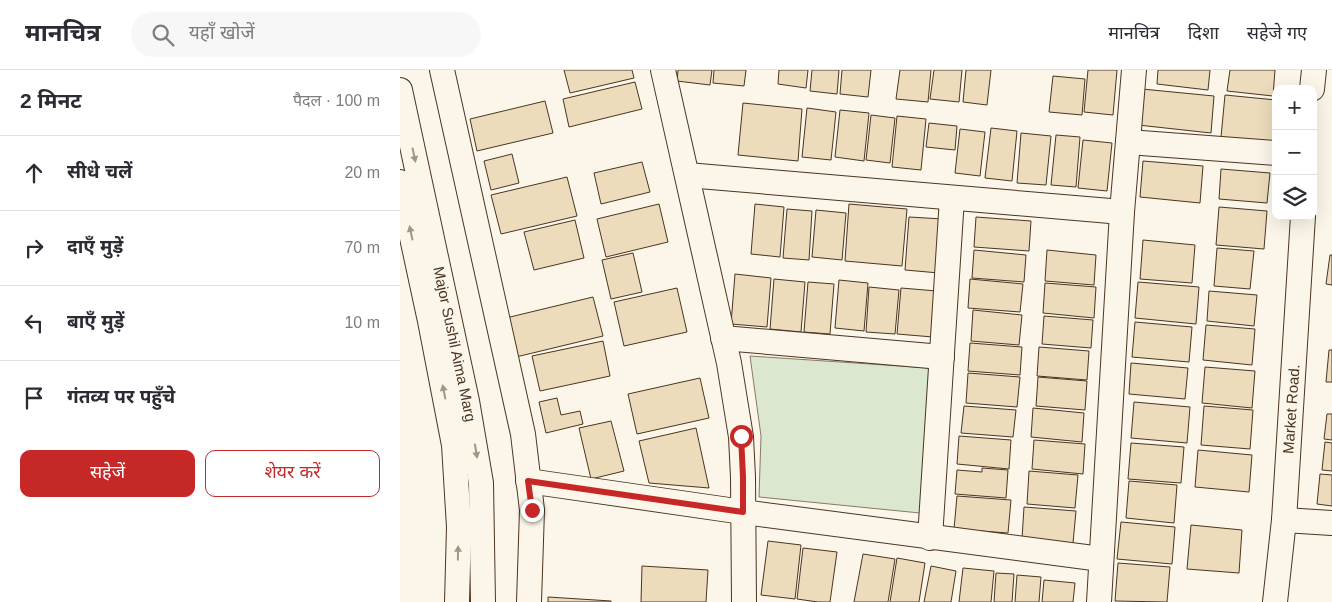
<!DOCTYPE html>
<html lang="hi">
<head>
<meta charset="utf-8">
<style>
  body { margin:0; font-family:Helvetica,"Noto Sans Devanagari",sans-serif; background:#f7f7f7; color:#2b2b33 }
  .controls { position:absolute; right:15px; top:15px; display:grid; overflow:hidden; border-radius:10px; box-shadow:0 5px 20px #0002 }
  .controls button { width:45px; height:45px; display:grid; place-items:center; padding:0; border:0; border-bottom:1px solid #e1e1e2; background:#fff; color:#2b2b33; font:25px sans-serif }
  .stop { position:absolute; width:15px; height:15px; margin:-11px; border:4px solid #c62828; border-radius:50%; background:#fff }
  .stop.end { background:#c62828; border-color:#fff; box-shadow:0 1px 5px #0008 }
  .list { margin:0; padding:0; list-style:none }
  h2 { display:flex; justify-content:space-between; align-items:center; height:65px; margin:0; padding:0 20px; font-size:21px }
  h2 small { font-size:16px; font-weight:400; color:#7c7c81 }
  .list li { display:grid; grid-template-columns:32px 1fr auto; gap:15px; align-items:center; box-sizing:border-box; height:75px; padding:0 20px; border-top:1px solid #e1e1e2 }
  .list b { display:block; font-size:19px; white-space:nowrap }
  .list em { font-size:16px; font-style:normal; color:#7c7c81 }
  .actions { display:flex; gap:10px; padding:15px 20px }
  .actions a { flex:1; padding:11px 0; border:1px solid #c62828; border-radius:10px; text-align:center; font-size:18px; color:#c62828 }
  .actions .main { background:#c62828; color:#fff }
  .icon { flex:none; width:28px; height:28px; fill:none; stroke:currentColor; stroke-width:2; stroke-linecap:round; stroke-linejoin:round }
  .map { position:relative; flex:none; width:932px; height:532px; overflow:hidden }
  header { display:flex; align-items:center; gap:30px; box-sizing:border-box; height:70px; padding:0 25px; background:#fff; border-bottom:1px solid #e1e1e2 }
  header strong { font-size:24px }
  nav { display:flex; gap:28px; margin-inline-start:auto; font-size:18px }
  .search { width:350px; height:45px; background:#f7f7f7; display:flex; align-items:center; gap:12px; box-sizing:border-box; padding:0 18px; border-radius:28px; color:#7c7c81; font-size:19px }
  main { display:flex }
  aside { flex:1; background:#fff }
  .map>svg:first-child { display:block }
  .green { fill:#dce7d0; stroke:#887966 }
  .building { fill:#ecdcbc; stroke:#4a3520 }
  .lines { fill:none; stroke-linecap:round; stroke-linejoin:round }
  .minor-casing { stroke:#4a3520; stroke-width:26 }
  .minor { stroke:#fbf6e9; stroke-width:24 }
  .oneway { fill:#a29684 }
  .route { stroke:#c62828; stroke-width:6 }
  .labels { text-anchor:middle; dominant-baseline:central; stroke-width:4; stroke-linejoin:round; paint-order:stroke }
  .street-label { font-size:15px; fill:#4a3520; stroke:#fbf6e9 }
</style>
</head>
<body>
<header>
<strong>मानचित्र</strong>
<div class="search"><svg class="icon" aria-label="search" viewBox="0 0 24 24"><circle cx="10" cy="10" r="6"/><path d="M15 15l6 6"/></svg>यहाँ खोजें</div>
<nav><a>मानचित्र</a><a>दिशा</a><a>सहेजे गए</a></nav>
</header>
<main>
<aside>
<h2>2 मिनट<small>पैदल · 100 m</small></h2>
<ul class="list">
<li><svg class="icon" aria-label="ahead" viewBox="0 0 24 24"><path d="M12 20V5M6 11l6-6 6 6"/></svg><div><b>सीधे चलें</b></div><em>20 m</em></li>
<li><svg class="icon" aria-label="right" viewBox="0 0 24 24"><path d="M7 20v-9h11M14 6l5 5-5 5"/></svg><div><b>दाएँ मुड़ें</b></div><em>70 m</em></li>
<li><svg class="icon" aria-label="left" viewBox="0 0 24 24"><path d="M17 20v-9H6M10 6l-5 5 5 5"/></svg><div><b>बाएँ मुड़ें</b></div><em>10 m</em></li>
<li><svg class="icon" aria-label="arrive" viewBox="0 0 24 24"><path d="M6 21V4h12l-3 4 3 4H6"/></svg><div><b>गंतव्य पर पहुँचे</b></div></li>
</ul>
<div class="actions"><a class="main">सहेजें</a><a>शेयर करें</a></div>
</aside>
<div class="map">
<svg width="932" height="532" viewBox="0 0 932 532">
  <rect width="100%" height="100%" fill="#fbf6e9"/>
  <path class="green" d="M350,286L530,298L520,443L359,427L361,366Z"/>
  <g class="building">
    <path d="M164,0H232L234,8L170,23Z"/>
    <path d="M278,0H312L310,15L277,11Z"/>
    <path d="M314,0H346L344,16L313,13Z"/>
    <path d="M379,0H408L406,18L378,14Z"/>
    <path d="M412,0H439L437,24L410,21Z"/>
    <path d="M442,0H471L468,27L440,24Z"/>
    <path d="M500,0H531L528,32L496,29Z"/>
    <path d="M534,0H562L559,32L530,29Z"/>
    <path d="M566,0H591L587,35L563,32Z"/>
    <path d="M688,0H717L713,45L684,42Z"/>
    <path d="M758,0H810L808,20L757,14Z"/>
    <path d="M830,0H875L873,26L827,21Z"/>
    <path d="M653,6L685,9L682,45L649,42Z"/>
    <path d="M235,12L242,39L169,57L163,29Z"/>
    <path d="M742,19L814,26L811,63L738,55Z"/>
    <path d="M825,25L876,30L873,72L821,67Z"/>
    <path d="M145,31L153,63L77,81L70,49Z"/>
    <path d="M343,33L402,39L398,91L338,85Z"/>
    <path d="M407,38L436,42L431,90L402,87Z"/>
    <path d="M440,40L469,43L464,91L435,87Z"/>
    <path d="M471,45L495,48L490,93L466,90Z"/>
    <path d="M497,46L526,49L521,100L492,97Z"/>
    <path d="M529,53L557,56L555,80L526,77Z"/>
    <path d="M591,58L617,61L612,111L585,108Z"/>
    <path d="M560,59L585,62L580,106L555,103Z"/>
    <path d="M621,63L651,66L646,115L617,113Z"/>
    <path d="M656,65L680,67L676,117L651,115Z"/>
    <path d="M683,70L712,73L707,121L678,118Z"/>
    <path d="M112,84L119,113L91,120L84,91Z"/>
    <path d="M743,91L803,96L800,133L740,127Z"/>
    <path d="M242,92L250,122L201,134L194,103Z"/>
    <path d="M821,99L870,103L867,133L819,129Z"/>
    <path d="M167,107L177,146L101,164L91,125Z"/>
    <path d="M259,134L268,172L206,187L197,149Z"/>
    <path d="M355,134L384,137L380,187L351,184Z"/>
    <path d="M449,134L507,139L502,196L445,191Z"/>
    <path d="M819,137L867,141L864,179L816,175Z"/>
    <path d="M387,139L412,141L409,190L383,188Z"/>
    <path d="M416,140L446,143L442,190L412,187Z"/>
    <path d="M509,147L543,149L539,203L505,200Z"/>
    <path d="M576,147L631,151L629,181L574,177Z"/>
    <path d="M175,150L184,188L134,200L124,162Z"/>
    <path d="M743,170L795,175L792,213L740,209Z"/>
    <path d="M817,178L854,181L850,219L814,216Z"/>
    <path d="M574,180L626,185L624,212L572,208Z"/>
    <path d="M647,180L696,185L694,215L645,211Z"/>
    <path d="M233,183L242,222L211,229L202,190Z"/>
    <path d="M930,185H932V215L926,214Z"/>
    <path d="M335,204L371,208L367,257L331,254Z"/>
    <path d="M374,209L405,212L401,262L370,259Z"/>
    <path d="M570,209L623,214L620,242L568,238Z"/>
    <path d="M439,210L468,213L464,261L435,258Z"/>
    <path d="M408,212L434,214L430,264L404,262Z"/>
    <path d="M738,212L799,217L796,254L735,248Z"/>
    <path d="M645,213L696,217L694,248L643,243Z"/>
    <path d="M469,217L499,220L495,264L466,262Z"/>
    <path d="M277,218L287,262L224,276L214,232Z"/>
    <path d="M501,218L537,221L533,267L497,264Z"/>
    <path d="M809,221L857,225L854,256L807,251Z"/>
    <path d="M193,227L203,266L116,287L106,248Z"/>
    <path d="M573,240L622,245L619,275L571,271Z"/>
    <path d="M644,246L693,250L691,278L642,274Z"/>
    <path d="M735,252L792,257L789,292L732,287Z"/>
    <path d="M806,255L855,259L852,295L803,290Z"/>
    <path d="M203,271L210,306L140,321L132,286Z"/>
    <path d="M570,273L622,277L620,305L568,301Z"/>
    <path d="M639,277L689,281L687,310L637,306Z"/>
    <path d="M929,280H932V312H926Z"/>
    <path d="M731,293L788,298L785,329L729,324Z"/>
    <path d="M805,297L855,301L852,338L802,333Z"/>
    <path d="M568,303L620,307L617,337L566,333Z"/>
    <path d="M638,307L687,311L685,340L636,336Z"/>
    <path d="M300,308L309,348L237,364L228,324Z"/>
    <path d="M157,328L161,345L180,341L183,354L146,363L139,332Z"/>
    <path d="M734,332L790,337L787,373L731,368Z"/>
    <path d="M564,336L616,340L613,367L561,363Z"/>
    <path d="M804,336L853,340L850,379L801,375Z"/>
    <path d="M633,338L684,343L682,372L631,367Z"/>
    <path d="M927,344H932V370L924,369Z"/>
    <path d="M211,351L224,401L191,409L179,358Z"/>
    <path d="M296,358L309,418L249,413L239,371Z"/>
    <path d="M559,366L611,370L609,399L557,394Z"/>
    <path d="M634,370L685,374L683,404L632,399Z"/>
    <path d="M925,372L932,373V401L922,400Z"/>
    <path d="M731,373L784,377L781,413L728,409Z"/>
    <path d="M798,380L852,385L849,422L795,417Z"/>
    <path d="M582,398L608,400L606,428L555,424L557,400L582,402Z"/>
    <path d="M629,401L678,405L675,438L627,434Z"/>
    <path d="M920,404L932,405V436L917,434Z"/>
    <path d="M729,411L777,415L774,453L726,448Z"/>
    <path d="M557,426L611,430L608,463L554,459Z"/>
    <path d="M624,437L676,441L673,473L622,469Z"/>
    <path d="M721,452L775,457L772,494L717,489Z"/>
    <path d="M791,455L842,460L839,503L787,499Z"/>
    <path d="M368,471L401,475L395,529L361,525Z"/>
    <path d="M403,478L437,482L430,532H418L397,529Z"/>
    <path d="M463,484L495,489L488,532H454Z"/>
    <path d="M497,488L525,493L519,532H490Z"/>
    <path d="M718,493L770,497L767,532L715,531Z"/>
    <path d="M242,496L308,500L306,532H241Z"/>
    <path d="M531,496L556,501L551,532H524Z"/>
    <path d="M563,498L594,501L591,532H559Z"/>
    <path d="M596,503L614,504L612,532H594Z"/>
    <path d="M617,505L641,507L639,532H615Z"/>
    <path d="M644,510L675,513L673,532H642Z"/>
    <path d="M148,527L211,531V532H148Z"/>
  </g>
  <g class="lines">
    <g class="minor-casing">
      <g id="minor">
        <path d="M42,0L123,364L132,440L129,532"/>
        <path d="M263,0L329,293L341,367L343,407L344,532"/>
        <path d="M912,19L914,0"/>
        <path d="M0,20L67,331L81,413L83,532"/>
        <path d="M728,72L876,83"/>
        <path d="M287,105L722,142"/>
        <path d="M0,112L30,251L54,375L59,457L57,532"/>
        <path d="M323,268L542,287"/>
        <path d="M128,411L343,442L701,489"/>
        <path d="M884,450L932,453"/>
        <path d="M530,468L552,128"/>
        <path d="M699,532L722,142L734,0"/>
        <path d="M875,532L884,450L903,146"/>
      </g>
    </g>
    <use href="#minor" class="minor"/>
  </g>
  <defs><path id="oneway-solid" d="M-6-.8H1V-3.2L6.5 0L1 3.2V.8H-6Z" transform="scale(1.25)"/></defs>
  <g class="oneway">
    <use href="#oneway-solid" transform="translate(14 85) rotate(78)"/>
    <use href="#oneway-solid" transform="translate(11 163) rotate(-102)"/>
    <use href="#oneway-solid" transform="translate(44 322) rotate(-101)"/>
    <use href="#oneway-solid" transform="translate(76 381) rotate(81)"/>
    <use href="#oneway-solid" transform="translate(58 483) rotate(-89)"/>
  </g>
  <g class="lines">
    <path class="route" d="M132,440L128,411L343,442V407L341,366"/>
  </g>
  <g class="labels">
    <g class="street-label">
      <text transform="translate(55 274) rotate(78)">Major Sushil Aima Marg</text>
      <text transform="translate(891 339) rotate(-86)">Market Road.</text>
    </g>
  </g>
</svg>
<div class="controls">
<button>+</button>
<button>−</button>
<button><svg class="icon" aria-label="layers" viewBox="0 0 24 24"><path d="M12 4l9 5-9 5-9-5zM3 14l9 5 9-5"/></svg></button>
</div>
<div class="stop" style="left:341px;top:366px"></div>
<div class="stop end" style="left:132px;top:440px"></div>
</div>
</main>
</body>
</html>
